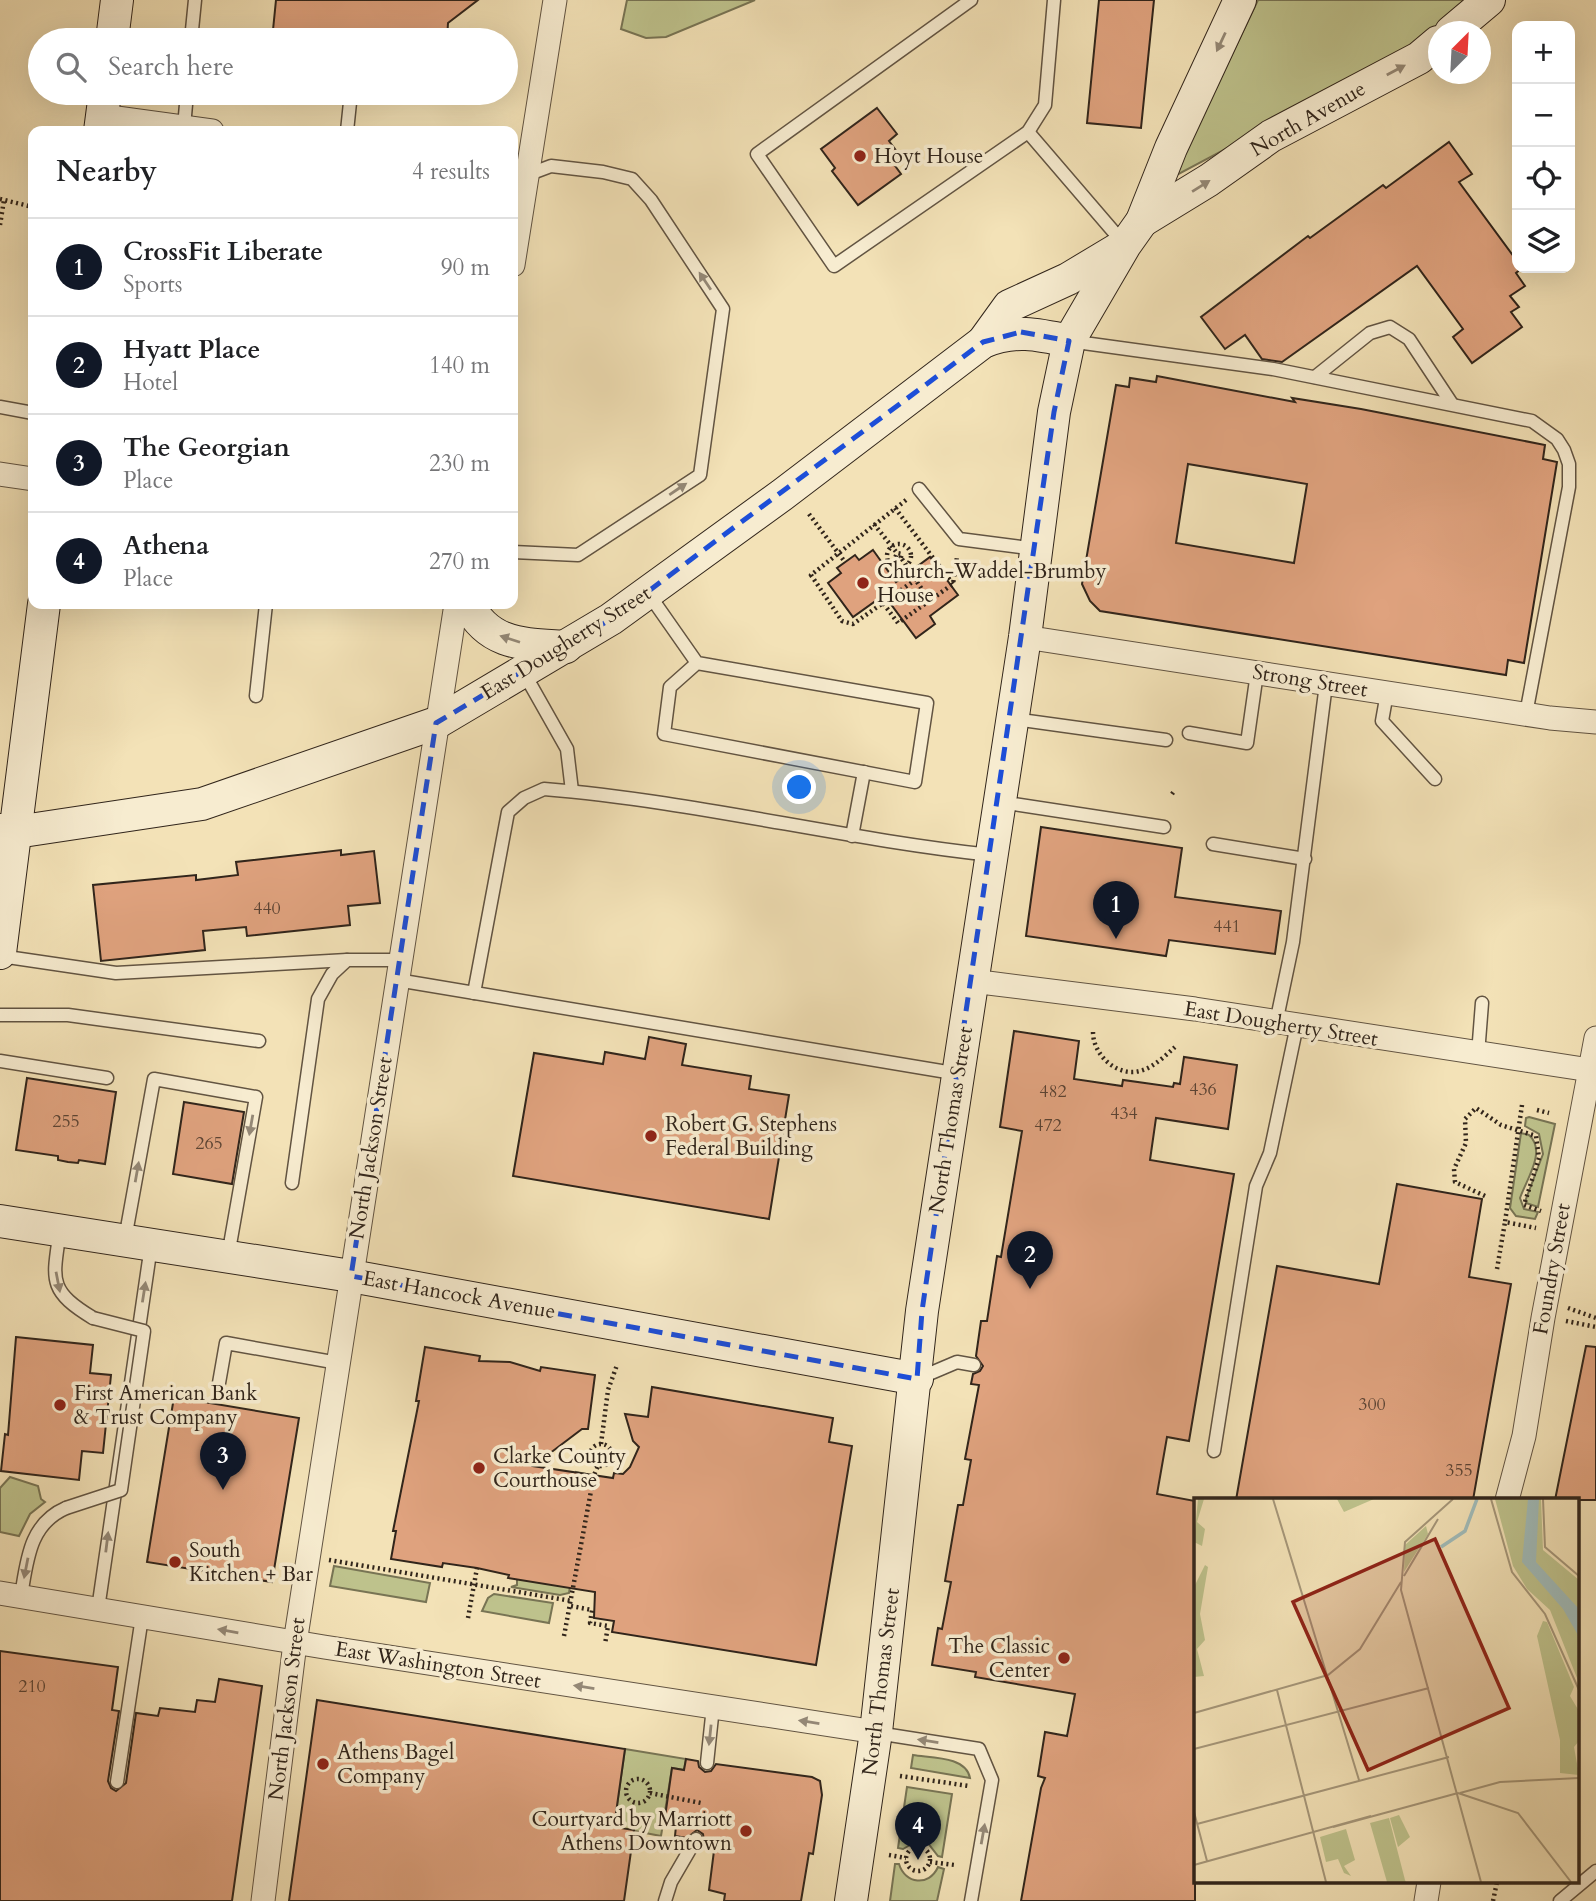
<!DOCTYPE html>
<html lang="en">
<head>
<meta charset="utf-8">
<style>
  body { margin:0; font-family:Cardo,serif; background:#f6f6f6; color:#202124 }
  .controls { position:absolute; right:21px; top:21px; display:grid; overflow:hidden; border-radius:14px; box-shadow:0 7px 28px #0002 }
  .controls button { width:63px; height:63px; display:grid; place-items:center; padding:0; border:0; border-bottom:2px solid #e0e0e0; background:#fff; color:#202124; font:35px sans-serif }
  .compass { position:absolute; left:1428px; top:21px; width:63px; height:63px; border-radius:50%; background:#fff; box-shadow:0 7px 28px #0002; rotate:24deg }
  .you { position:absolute; left:800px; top:788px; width:24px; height:24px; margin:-18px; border:5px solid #fff; border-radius:50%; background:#1a73e8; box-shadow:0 0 0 10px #1a73e833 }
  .badge { display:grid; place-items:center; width:46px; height:46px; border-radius:50%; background:#111827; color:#fff; font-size:23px; font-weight:700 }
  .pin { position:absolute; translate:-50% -58px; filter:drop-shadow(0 2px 4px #0008) }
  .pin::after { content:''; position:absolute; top:37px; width:24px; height:21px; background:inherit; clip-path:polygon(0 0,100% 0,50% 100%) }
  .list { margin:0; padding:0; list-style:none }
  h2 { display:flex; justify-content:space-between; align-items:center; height:91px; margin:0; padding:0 28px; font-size:30px }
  h2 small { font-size:23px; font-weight:400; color:#757577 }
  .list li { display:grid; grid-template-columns:46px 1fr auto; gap:21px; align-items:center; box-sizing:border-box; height:98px; padding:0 28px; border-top:2px solid #e0e0e0 }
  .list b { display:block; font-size:26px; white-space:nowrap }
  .list p { margin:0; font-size:23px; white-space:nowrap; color:#757577 }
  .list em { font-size:23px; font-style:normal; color:#757577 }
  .icon { flex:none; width:38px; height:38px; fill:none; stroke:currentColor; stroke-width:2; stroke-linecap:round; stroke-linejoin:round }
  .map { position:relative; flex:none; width:1596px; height:1901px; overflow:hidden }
  .search { position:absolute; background:#fff; box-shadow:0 7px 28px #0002; left:28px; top:28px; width:490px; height:77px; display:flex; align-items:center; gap:18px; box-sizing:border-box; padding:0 24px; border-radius:38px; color:#757577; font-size:26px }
  .panel { position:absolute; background:#fff; box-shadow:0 7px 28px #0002; left:28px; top:126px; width:490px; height:483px; border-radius:14px }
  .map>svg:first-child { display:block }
  .green { fill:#bec28c; stroke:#787454; stroke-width:2 }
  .building { fill:#dfa27e; stroke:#31251b; stroke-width:2; fill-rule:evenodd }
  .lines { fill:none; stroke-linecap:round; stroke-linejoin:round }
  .lane-casing { stroke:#625442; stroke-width:15 }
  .street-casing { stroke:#625442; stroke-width:25 }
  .secondary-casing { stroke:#31251b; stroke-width:34 }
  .path { stroke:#31251b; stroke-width:4.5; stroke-dasharray:2 3.5; stroke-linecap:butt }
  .lane { stroke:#f7ecd0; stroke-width:12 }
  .street { stroke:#f7ecd0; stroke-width:23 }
  .secondary { stroke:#f7ecd0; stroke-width:32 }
  .lane-bridge-casing { stroke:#625442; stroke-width:15; stroke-linecap:butt }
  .lane-bridge { stroke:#f7ecd0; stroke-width:12 }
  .oneway { fill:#948876 }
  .marked { fill:none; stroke:#1d4ed8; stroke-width:5; stroke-dasharray:14 9; stroke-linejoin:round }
  .poi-dot { fill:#8f2418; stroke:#f7ecd0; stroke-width:2.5 }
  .labels { text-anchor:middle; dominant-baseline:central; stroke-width:7; stroke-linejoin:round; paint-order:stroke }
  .number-label { font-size:18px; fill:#5c4434 }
  .street-label { font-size:21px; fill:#31251b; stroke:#f7ecd0 }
  .poi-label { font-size:21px; fill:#31251b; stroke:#f7ecd0; text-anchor:start }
  .inset-river { fill:none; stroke:#a0bbb9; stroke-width:3.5 }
  .inset-road { fill:none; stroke:#a59679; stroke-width:2 }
  .view { fill:#8f2418; fill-opacity:0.15; stroke:#8f2418; stroke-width:3.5 }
  .inset-edge { fill:none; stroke:#31251b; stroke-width:3.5 }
</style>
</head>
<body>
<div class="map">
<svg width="1596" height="1901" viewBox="0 0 1596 1901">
  <rect width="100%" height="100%" fill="#f3e2b7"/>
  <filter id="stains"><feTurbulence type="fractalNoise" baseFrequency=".00286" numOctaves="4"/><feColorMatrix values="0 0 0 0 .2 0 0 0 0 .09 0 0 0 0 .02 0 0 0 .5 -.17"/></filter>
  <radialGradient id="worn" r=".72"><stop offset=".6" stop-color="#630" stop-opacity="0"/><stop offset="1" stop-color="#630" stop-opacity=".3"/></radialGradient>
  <g class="green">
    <path d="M627,0H755L666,37L646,38L621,29Z"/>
    <path d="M1258,0H1478L1365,75L1173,177Z"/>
    <path d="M1529,1117L1555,1124L1538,1207L1526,1203V1199L1543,1154L1539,1134L1525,1126L1526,1118Z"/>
    <path d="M1521,1133L1529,1135C1547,1151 1526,1180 1520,1198L1524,1209L1538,1212L1535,1219L1516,1216L1510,1208Z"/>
    <path d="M576,1472L587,1474L569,1593L560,1595L511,1587L517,1585V1579L571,1501Z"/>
    <path d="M10,1477L38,1486L41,1499L45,1502L30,1514L19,1536L0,1532V1488Z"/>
    <path d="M334,1566L430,1583L426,1602L330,1586Z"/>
    <path d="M494,1594L553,1603L549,1623L482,1611L488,1598Z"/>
    <path d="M625,1749L686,1759L684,1770L672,1768L661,1836L614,1827Z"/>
    <path d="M913,1755C931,1758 966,1756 970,1778L911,1768Z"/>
    <path d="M907,1787L952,1794L942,1857L938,1856L927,1842L917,1841L903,1849L898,1848Z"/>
    <path d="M895,1864H899C905,1884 929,1887 938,1867L944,1869L937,1901H890Z"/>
  </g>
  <g class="building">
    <path d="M276,0H478L448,23L447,40H318L319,35L273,30Z"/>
    <path d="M1099,0H1154L1141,128L1087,123Z"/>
    <path d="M877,108L897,134L889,141L898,153L890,159L901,174L858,205L832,171L835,168L821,149Z"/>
    <path d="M1449,142L1472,174L1459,182L1517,261V268H1522L1516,273L1525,286L1510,296L1519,307L1511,312L1522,327L1472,363L1453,337L1463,329L1417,266L1282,362L1262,359L1245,335L1225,349L1201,317L1308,236L1310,238L1383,185L1386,188Z"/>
    <path d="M1157,376L1295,402L1292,398L1361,409L1545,445L1543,459L1557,462L1524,663L1508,660L1506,675L1100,611L1090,601L1082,584L1116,385L1129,387L1130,378L1156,382ZM1188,464L1307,484L1294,563L1176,543Z"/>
    <path d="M873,550L896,582L930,557L958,595L930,616L935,624L916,638L884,595L853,617L828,583L841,573L837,568L855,555L859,560Z"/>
    <path d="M1041,827L1182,848L1175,897L1281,911L1275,954L1169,940L1166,956L1026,936Z"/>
    <path d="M341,850V855L374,851L380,903L348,906L350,925L247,936L246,927L203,931L205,950L101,961L93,885L196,875V880L238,875L236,862Z"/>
    <path d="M1014,1031L1079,1041L1074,1079L1122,1086L1123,1080L1173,1087L1174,1083L1180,1084L1184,1057L1237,1065L1228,1129L1156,1118L1150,1160L1234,1174L1189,1441L1167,1437L1157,1494L1195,1501V1901H1021L1041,1788L1045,1778L1038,1776L1045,1732L1067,1736L1075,1694L975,1677L976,1672L932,1665L938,1628L942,1629L951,1582L945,1581L958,1505H963L971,1460L965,1459L979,1385L971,1384L973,1374L980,1371L983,1366L976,1356L981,1321H987L997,1256L1001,1257L1022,1131L1000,1127Z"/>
    <path d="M649,1037L686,1044L682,1065L751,1076L749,1089L789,1095L769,1219L513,1176L534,1053L603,1064L605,1052L645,1059Z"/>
    <path d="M27,1078L116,1092L105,1164L79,1160L78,1163L68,1162L58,1160V1156L16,1150Z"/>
    <path d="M184,1102L244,1112L232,1184L173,1174Z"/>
    <path d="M1397,1184L1482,1199L1469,1277L1511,1284L1473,1500H1236L1277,1266L1379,1284Z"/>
    <path d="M16,1337L93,1345L90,1373L111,1375L103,1453L82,1451L79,1480L1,1471L5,1434L8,1435Z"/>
    <path d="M1586,1346L1596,1347V1500H1555Z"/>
    <path d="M425,1347L480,1356L479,1361L510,1362L540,1371L541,1367L595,1375L588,1429H582L533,1466L613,1478L614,1473L623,1474L630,1467L639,1447L633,1441L625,1414L648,1417L652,1387L833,1418L829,1442L852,1446L816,1665L612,1632L614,1621L594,1618L595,1592L508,1578L509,1575L477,1568L443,1563L442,1567L391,1559L396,1531H393L419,1401H416Z"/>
    <path d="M174,1397L299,1418L272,1582L147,1562Z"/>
    <path d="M0,1651L118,1667L112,1710L119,1711L108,1781L111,1788L116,1791L126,1783L136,1713L158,1716L160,1708L195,1712L197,1700L215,1702L219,1679L262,1686L232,1901H0Z"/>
    <path d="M317,1700L625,1749L614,1827L634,1830L624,1901H289Z"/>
    <path d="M686,1759L698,1761L699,1767L705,1772L711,1771L716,1764L812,1777L820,1781L822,1795L813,1854L809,1853L801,1901H724L725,1894L709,1890L715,1843L704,1841L703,1834L697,1830L687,1838L675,1836L676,1826L664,1824L672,1768L684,1770Z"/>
  </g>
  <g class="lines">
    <g class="lane-casing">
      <g id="lane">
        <path d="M971,0L757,154L834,266L1028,132L1045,105L1054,0"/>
        <path d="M191,40L195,0"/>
        <path d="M184,127L187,93"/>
        <path d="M347,131L351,93"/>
        <path d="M1028,132L1125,245"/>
        <path d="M1069,341L1273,369L1532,421L1557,439L1564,450L1569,464V487L1526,714"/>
        <path d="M1315,377L1370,333L1390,327L1409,339L1452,404"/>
        <path d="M0,407L33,413"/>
        <path d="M919,489L959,539L1036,549"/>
        <path d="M513,552L578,555L700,475L723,309L651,200L632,179L603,172L551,166L527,175"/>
        <path d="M648,593L697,663L927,703L915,782L664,734L670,687L697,663"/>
        <path d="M524,673L567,749L572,791"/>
        <path d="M1387,693L1382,721L1435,779"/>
        <path d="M256,696L266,604"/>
        <path d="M1014,719L1166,740"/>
        <path d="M1189,733L1247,743L1257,673"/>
        <path d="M1000,802L1164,827"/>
        <path d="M852,836L864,772"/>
        <path d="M1213,844L1305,859"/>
        <path d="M0,956L116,973L347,960"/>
        <path d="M397,980L959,1074"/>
        <path d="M474,993L508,812L524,798L544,789C694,801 841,839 991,855"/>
        <path d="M0,1015H68L259,1041"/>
        <path d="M1276,1023L1293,942L1326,684"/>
        <path d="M1478,1054L1482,1003"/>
        <path d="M0,1061L107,1078"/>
        <path d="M292,1183L318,999L332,974L347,960H400"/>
        <path d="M60,1230C53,1280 47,1290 93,1318"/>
        <path d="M125,1239L154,1079L256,1097L228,1256"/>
        <path d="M917,1379L957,1362L974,1365"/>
        <path d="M219,1383L226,1343L338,1363"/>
        <path d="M1214,1451L1256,1186L1270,1153L1297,1025"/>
        <path d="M21,1596C27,1561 29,1524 66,1508"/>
        <path d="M98,1609L151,1246"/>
        <path d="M877,1733L979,1749L992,1780L971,1901"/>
        <path d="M707,1763L713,1707"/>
        <path d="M117,1782L142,1617"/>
        <path d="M665,1901L671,1882L696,1839"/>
        <path d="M1560,1901L1596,1871"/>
      </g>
    </g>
    <g class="street-casing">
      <g id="street">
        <path d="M102,116L212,131"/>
        <path d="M513,265L555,0"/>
        <path d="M0,474L33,479"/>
        <path d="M1025,637L1550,718L1596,722"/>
        <path d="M972,981L1195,1009L1590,1070"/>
        <path d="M1507,1500L1524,1436L1543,1318L1596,1038"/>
        <path d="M0,1593L324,1647L876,1732"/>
        <path d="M263,1901L295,1643L456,604"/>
        <path d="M1426,1901L1429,1882"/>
      </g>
    </g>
    <g class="secondary-casing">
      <g id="secondary">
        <path d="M1451,32L1489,0"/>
        <path d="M112,40L117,0"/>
        <path d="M100,131L105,93"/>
        <path d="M1142,221L1209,180L1271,136L1419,58L1438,42"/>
        <path d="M983,342L1009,306L1068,279L1123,246"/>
        <path d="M468,604C489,646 525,644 566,647"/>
        <path d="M0,830L16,832L202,804L436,723L611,619L782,495L983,342C1014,329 1037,334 1069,341"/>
        <path d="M0,953L44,604"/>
        <path d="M0,1221L351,1276L917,1379"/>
        <path d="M851,1901L876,1732L922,1311L1025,637L1054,412L1069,341L1125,245L1142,221L1171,148L1240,0"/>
      </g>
    </g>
    <g class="path">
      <path d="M0,199L33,207"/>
      <path d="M0,225L4,200"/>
      <path d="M906,500L811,575L842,621L853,624L883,603L898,623L953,584L957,557"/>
      <path d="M895,508L953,584"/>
      <path d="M809,514L845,562"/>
      <path d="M874,524L897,553L902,554L900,560L895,558L897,553"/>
      <circle cx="899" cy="556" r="12"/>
      <path d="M902,559L929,600"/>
      <path d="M883,603L915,580"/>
      <path d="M1172,794L1175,790"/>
      <path d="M1093,1032C1093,1056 1119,1079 1143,1070C1155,1066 1166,1055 1175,1047"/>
      <path d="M1522,1105L1505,1222L1536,1228"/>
      <path d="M1537,1110L1549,1113"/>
      <path d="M1485,1196L1455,1182L1454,1169L1466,1143L1465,1119L1476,1108L1501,1125L1536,1136L1539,1158L1524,1205L1541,1211"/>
      <path d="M1497,1269L1505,1222"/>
      <path d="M1568,1308L1596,1318"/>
      <path d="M1566,1321L1596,1327"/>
      <circle cx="601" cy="1455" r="11"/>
      <path d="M601,1444L608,1390L617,1365"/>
      <path d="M329,1560L572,1601"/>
      <path d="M571,1606L592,1610L590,1623L608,1626L605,1644"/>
      <path d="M468,1618L477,1568"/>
      <path d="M564,1636L594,1475L598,1466"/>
      <path d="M900,1776L969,1786"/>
      <circle cx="638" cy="1791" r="12"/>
      <path d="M650,1793L701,1803"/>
      <circle cx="918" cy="1859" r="12"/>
      <path d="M889,1855L906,1858"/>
      <path d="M930,1862L955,1865"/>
      <path d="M1493,1901L1497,1882"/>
    </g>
    <use href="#lane" class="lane"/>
    <use href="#street" class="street"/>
    <use href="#secondary" class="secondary"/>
    <g class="lane-bridge-casing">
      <path id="lane-bridge" d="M66,1508L121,1490L144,1331L93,1318"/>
    </g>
    <use href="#lane-bridge" class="lane-bridge"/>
  </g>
  <defs><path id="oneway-solid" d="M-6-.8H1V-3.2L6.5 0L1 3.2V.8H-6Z" transform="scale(1.75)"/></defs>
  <g class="oneway">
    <use href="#oneway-solid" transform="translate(1221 42) rotate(115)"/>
    <use href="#oneway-solid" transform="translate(1396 70) rotate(-28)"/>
    <use href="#oneway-solid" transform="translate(1201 186) rotate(-32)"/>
    <use href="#oneway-solid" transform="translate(705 281) rotate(-124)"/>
    <use href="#oneway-solid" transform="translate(678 489) rotate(-34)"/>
    <use href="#oneway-solid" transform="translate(510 639) rotate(-162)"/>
    <use href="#oneway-solid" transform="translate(251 1125) rotate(100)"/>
    <use href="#oneway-solid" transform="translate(137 1172) rotate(-80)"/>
    <use href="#oneway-solid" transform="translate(58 1282) rotate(79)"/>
    <use href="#oneway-solid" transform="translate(144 1292) rotate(-81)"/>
    <use href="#oneway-solid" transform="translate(107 1542) rotate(-83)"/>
    <use href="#oneway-solid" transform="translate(26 1568) rotate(101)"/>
    <use href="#oneway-solid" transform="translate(228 1631) rotate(-170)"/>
    <use href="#oneway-solid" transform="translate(584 1687) rotate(-171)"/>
    <use href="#oneway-solid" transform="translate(809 1722) rotate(-171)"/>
    <use href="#oneway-solid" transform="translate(710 1735) rotate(96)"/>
    <use href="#oneway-solid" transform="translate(928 1741) rotate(-171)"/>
    <use href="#oneway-solid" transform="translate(983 1834) rotate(-80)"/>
  </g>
  <path class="marked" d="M1021,332L1069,341L1054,412L922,1311L917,1379L351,1276L436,723L611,619L983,342Z"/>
  <g class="poi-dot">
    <circle cx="860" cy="156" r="7"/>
    <circle cx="863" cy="583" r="7"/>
    <circle cx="651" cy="1136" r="7"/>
    <circle cx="60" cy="1405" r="7"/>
    <circle cx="479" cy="1468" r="7"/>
    <circle cx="175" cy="1562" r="7"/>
    <circle cx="1064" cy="1658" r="7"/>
    <circle cx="323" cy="1764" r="7"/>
    <circle cx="746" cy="1831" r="7"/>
  </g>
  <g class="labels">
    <g class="number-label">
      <text x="267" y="908">440</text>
      <text x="1227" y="926">441</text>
      <text x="1203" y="1089">436</text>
      <text x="1053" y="1091">482</text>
      <text x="1124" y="1113">434</text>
      <text x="66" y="1121">255</text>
      <text x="1048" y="1125">472</text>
      <text x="209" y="1143">265</text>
      <text x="1372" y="1404">300</text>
      <text x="1459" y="1470">355</text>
      <text x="32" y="1686">210</text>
    </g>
    <g class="street-label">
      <text transform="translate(1308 119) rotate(-30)">North Avenue</text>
      <text transform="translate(566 643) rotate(-32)">East Dougherty Street</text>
      <text transform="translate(1310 681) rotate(9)">Strong Street</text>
      <text transform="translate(1281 1024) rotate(9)">East Dougherty Street</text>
      <text transform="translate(951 1120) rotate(-81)">North Thomas Street</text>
      <text transform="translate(371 1148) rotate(-81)">North Jackson Street</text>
      <text transform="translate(1552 1269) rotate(-80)">Foundry Street</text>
      <text transform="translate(459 1295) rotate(10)">East Hancock Avenue</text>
      <text transform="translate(438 1665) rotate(9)">East Washington Street</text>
      <text transform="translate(881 1682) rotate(-83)">North Thomas Street</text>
      <text transform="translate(287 1709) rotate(-83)">North Jackson Street</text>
    </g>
    <g class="poi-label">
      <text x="874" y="156">Hoyt House</text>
      <text x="877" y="571">Church-Waddel-Brumby<tspan x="877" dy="24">House</tspan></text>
      <text x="665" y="1124">Robert G. Stephens<tspan x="665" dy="24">Federal Building</tspan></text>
      <text x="74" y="1393">First American Bank<tspan x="74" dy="24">&amp; Trust Company</tspan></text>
      <text x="493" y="1456">Clarke County<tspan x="493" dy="24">Courthouse</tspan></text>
      <text x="189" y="1550">South<tspan x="189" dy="24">Kitchen + Bar</tspan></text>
      <text x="1050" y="1646" text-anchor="end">The Classic<tspan x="1050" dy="24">Center</tspan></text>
      <text x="337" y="1752">Athens Bagel<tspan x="337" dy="24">Company</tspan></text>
      <text x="732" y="1819" text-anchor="end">Courtyard by Marriott<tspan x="732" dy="24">Athens Downtown</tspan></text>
    </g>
  </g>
  <g transform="translate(1194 1498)">
    <rect width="385" height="385" fill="#f3e2b7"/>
    <path d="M4,1H10L3,24L11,31L8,48L0,44ZM143,1H180L150,14ZM301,1H347L349,52L385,82V185L356,112L333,91L319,68ZM232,28L234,36L210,74L211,47ZM11,67L14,69L6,116L11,142L3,151L10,178L0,179V89ZM349,123L353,124L380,189L376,198L385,213V243L380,249L385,277L366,275V242L343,138ZM205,317L216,339L204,349L196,320ZM195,320L211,382L212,384H193L176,325ZM152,331L161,362L150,368L157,378L150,375L144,361L132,364L126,339Z" fill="#bec28c"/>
    <path d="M334,1H345L342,64L385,111V139L369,111L328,64Z" fill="#a0bbb9"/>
    <path class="inset-river" d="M247,49L271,33L283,1"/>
    <path class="inset-road" d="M79,1L165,282M259,1L211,44L207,92L287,384M297,1L318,74L351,116L385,192M349,1L351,49L385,78M210,78L244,21M83,192L132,384M0,215L134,177L166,151L207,84M0,251L235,190M264,295L324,315L377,384M266,295L306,284L385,280M0,314L13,363M3,326L255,259M139,329L264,295M0,367L177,318"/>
    <path class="view" d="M241,41L315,210L174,272L99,104Z"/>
    <rect width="385" height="385" class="inset-edge"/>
  </g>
  <rect width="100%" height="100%" filter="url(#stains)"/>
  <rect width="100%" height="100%" fill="url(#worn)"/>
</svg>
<div class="controls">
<button>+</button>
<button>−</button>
<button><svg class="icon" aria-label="locate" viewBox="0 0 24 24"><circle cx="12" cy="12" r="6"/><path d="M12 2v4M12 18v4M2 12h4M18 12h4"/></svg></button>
<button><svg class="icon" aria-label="layers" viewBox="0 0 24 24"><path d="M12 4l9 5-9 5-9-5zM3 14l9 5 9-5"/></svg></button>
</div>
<svg class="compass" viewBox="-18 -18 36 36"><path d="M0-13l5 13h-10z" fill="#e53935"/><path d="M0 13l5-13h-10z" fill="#757577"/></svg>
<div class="you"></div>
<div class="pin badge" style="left:1116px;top:939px">1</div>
<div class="pin badge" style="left:1030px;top:1289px">2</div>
<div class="pin badge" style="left:223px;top:1490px">3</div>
<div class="pin badge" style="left:918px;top:1860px">4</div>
<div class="search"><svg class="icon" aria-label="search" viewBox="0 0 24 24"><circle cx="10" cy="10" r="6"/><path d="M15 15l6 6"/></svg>Search here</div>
<section class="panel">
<h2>Nearby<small>4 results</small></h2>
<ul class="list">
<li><span class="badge">1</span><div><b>CrossFit Liberate</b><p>Sports</p></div><em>90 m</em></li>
<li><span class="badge">2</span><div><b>Hyatt Place</b><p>Hotel</p></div><em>140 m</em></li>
<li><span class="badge">3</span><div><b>The Georgian</b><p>Place</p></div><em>230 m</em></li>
<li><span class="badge">4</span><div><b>Athena</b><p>Place</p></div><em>270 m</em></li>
</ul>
</section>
</div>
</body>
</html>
